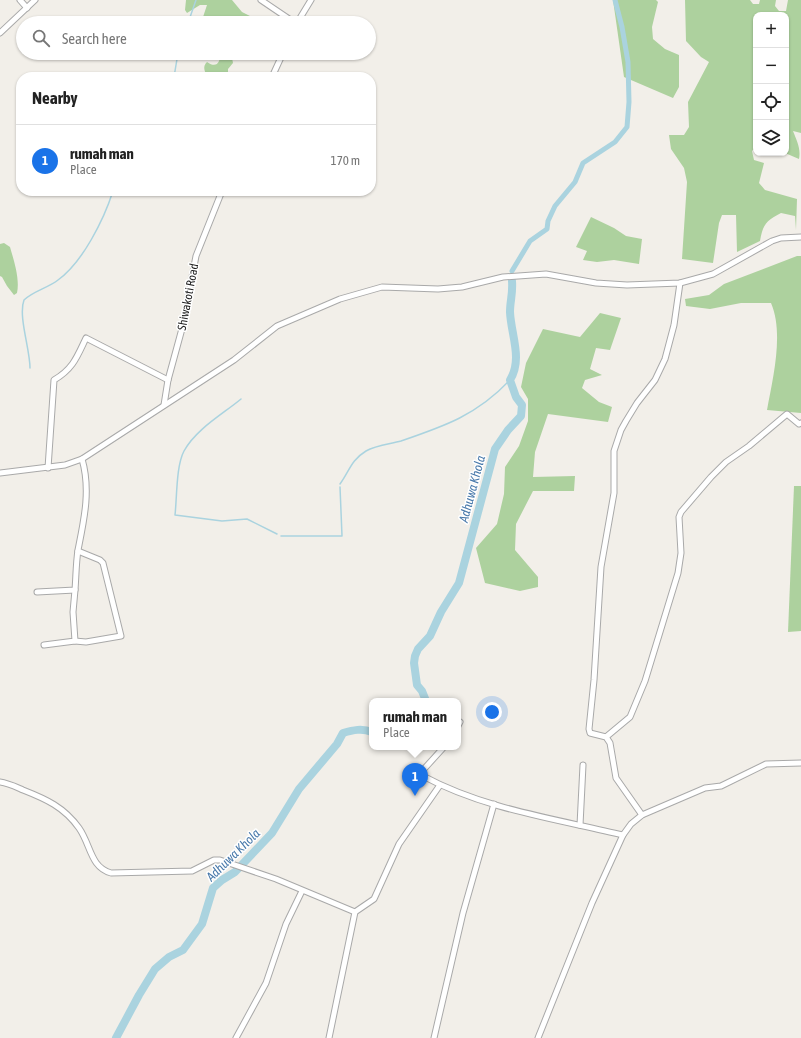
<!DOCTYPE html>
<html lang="en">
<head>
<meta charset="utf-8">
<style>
  body { margin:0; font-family:"Asap Condensed",sans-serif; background:#f6f6f6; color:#222 }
  .controls { position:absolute; right:12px; top:12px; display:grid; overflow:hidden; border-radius:8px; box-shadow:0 1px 3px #0004 }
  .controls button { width:36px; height:36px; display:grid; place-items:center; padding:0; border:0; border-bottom:1px solid #e0e0e0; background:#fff; color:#222; font:20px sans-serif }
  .you { position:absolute; left:492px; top:712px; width:14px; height:14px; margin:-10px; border:3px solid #fff; border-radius:50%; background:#1a73e8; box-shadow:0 0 0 6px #1a73e833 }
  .badge { display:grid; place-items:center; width:26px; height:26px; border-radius:50%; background:#1a73e8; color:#fff; font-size:13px; font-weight:700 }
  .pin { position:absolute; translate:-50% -33px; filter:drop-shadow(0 1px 2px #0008) }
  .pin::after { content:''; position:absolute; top:21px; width:14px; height:12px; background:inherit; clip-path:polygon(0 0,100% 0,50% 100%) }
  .popup { position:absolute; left:369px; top:698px; width:92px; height:52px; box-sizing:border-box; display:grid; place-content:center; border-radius:8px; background:#fff; filter:drop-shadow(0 1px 3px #0005); font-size:13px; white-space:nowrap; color:#767676 }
  .popup b { font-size:15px; color:#222 }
  .popup::after { content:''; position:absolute; left:50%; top:100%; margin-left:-8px; border:8px solid transparent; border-top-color:#fff }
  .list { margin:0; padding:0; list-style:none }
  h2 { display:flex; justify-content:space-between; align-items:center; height:52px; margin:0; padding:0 16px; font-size:17px }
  h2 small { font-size:13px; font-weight:400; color:#767676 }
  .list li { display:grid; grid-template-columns:26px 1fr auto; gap:12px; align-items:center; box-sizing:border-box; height:72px; padding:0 16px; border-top:1px solid #e0e0e0 }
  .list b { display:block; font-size:15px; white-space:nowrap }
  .list p { margin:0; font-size:13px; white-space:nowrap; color:#767676 }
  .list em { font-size:13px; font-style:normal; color:#767676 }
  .icon { flex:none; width:22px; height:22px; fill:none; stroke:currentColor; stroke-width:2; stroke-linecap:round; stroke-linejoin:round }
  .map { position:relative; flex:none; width:801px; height:1038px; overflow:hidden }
  .search { position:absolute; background:#fff; box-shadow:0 1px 3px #0004; left:16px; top:16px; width:360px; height:44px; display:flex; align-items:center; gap:10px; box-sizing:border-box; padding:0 14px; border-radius:22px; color:#767676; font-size:15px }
  .panel { position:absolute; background:#fff; box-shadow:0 1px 3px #0004; left:16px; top:72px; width:360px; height:124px; border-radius:16px }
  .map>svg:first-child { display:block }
  .forest { fill:#add19e }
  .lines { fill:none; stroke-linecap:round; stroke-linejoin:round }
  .stream { stroke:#aad3df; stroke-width:1.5 }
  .canal { stroke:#aad3df; stroke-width:5 }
  .river { stroke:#aad3df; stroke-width:8 }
  .minor-casing { stroke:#a9a9a9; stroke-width:7 }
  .minor { stroke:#fff; stroke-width:5 }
  .labels { text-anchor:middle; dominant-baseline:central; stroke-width:3; stroke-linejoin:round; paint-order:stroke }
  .street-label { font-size:12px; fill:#222; stroke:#fff }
  .water-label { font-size:13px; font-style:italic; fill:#4a7aab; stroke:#fff }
</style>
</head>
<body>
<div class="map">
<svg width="801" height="1038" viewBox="0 0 801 1038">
  <rect width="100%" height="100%" fill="#f2efe9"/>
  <g class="forest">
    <path d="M186,0H232L242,12L258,20L259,23H201L207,5H200L187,13L185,10Z"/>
    <path d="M613,0H656L658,2L652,27L653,39L665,49L679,55V87L673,98L624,77Z"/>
    <path d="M685,0H750L753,4H759L760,0H776L775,6L779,11H786L788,0H801V133L793,131C797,141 801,149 799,159L785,153L786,15H756V147L752,151L754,160L764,163L759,183L765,190L797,199L796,230L795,216L781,213C766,221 763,224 760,241L737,252L736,215H722L719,223L713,263L682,259L687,182L684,168L671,149L669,135H684L689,127L688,102L709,62L701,57L686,41Z"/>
    <path d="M221,53H231L233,63L228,69V72L240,73L244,77H207C205,71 202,67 207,62C217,69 220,62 221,53Z"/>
    <path d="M591,217L614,228L626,236L642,239L639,264L614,260L597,262L583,260L587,251L576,247Z"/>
    <path d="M4,243L10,247C14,261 20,279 17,293L14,295L7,286L2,277L0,276V244Z"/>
    <path d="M797,256H801V413L767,410C773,378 784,333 771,303H741L710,309L686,306L685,299L709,295L724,284Z"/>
    <path d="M600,313L621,318L610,350L596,348L590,369L602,375L585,380L582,388L599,402L612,407L608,422L548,414L535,452L533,477L575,476L574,491H533L516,524L515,550L538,577V587L520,591L485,583L476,548L497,524L504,494L505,467L519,446L528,421V399L521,387L526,363L543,329L580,337Z"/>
    <path d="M794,486H801V631L788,632Z"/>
  </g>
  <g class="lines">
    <g class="stream">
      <path d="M188,23L196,0"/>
      <path d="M174,77L178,53"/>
      <path d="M30,368C30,349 18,316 24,300C33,291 48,288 58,280C83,262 104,219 113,191"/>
      <path d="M241,399C223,414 196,429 184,451C176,466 177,498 175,515L222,521L247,519L277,534"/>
      <path d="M340,484C349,472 351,460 366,451C376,445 390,444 401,441C445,426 477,415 510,380"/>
      <path d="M281,536H342L340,487"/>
    </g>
    <path class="canal" d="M512,271L530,241L547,229L548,221L555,206L575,182L583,163L615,142L627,127L629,102L628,62L622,27L615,0"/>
    <g class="river">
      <path d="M426,701L422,691L417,685L414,663L415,656L418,649L430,636L441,612L459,583L495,449L508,430L521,416L522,405L516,397L510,380C523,359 511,335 510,312C510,301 513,294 512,281"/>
      <path d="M116,1038L139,995L155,969L169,957L183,950L202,924L213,888L222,880L235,872L272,833L299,789L337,744L343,733C353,730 362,728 372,732"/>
    </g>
    <g class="minor-casing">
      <g id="minor">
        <path d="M20,0L27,8"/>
        <path d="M261,0L295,23"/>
        <path d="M297,23L311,0"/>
        <path d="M0,33L35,0"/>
        <path d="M272,77L283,53"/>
        <path d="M164,405L168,380L183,325L196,256L222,191"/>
        <path d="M48,468L54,380C73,369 77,357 86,338L168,380"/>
        <path d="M0,473L65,465L82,459L234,360L277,326L340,299L382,287L438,289L462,287L503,277L546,274L596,283L627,285L680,283L713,274L772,241L781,238L801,237"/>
        <path d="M37,592L75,590C76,577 76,563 78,550C84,520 91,490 82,459"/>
        <path d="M75,641L86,642L121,636L103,563L100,560L78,551"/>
        <path d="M44,645L75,641L73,612L75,590"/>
        <path d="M458,726L460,722"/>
        <path d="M606,737L630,717L645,681L678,573L681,553L679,517L681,512L711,477L726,462L749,446L787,414L799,424L801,423"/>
        <path d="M444,747L424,769L422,774L423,776C484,809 556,819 623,835L592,903L538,1038"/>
        <path d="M0,782C8,783 16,787 23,790C46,799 64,807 79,828C91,845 90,867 111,873L192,871L214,860H220L276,879L355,912"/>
        <path d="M642,815L616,778L610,743L606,737L590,733L589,729L594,680L601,567L614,493V451L621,430L626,421L637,403L655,380L665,359L674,325L680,283"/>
        <path d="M580,825L583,765"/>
        <path d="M623,835L631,824L642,815L705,788L721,786L766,764L801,763"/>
        <path d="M236,1038L266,983L286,924L302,891"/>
        <path d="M329,1038L355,912L374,899L399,844L440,785"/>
        <path d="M434,1038L463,913L494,804"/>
      </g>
    </g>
    <use href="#minor" class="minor"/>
  </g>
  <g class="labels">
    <g class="street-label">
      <text transform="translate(188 297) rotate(-79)">Shiwakoti Road</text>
    </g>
    <g class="water-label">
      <text transform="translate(472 489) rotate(-75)">Adhuwa Khola</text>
      <text transform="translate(233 855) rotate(-44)">Adhuwa Khola</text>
    </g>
  </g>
</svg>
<div class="controls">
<button>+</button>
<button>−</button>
<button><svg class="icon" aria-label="locate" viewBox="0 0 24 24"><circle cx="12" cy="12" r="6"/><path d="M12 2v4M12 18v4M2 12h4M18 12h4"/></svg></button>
<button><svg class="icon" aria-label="layers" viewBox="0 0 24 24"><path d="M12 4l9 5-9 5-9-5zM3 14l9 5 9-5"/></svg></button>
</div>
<div class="you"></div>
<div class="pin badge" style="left:415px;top:796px">1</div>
<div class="popup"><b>rumah man</b>Place</div>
<div class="search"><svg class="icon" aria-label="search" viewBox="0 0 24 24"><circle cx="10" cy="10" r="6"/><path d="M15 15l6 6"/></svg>Search here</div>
<section class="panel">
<h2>Nearby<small></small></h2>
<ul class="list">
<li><span class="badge">1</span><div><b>rumah man</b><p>Place</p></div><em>170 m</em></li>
</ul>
</section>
</div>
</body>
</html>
